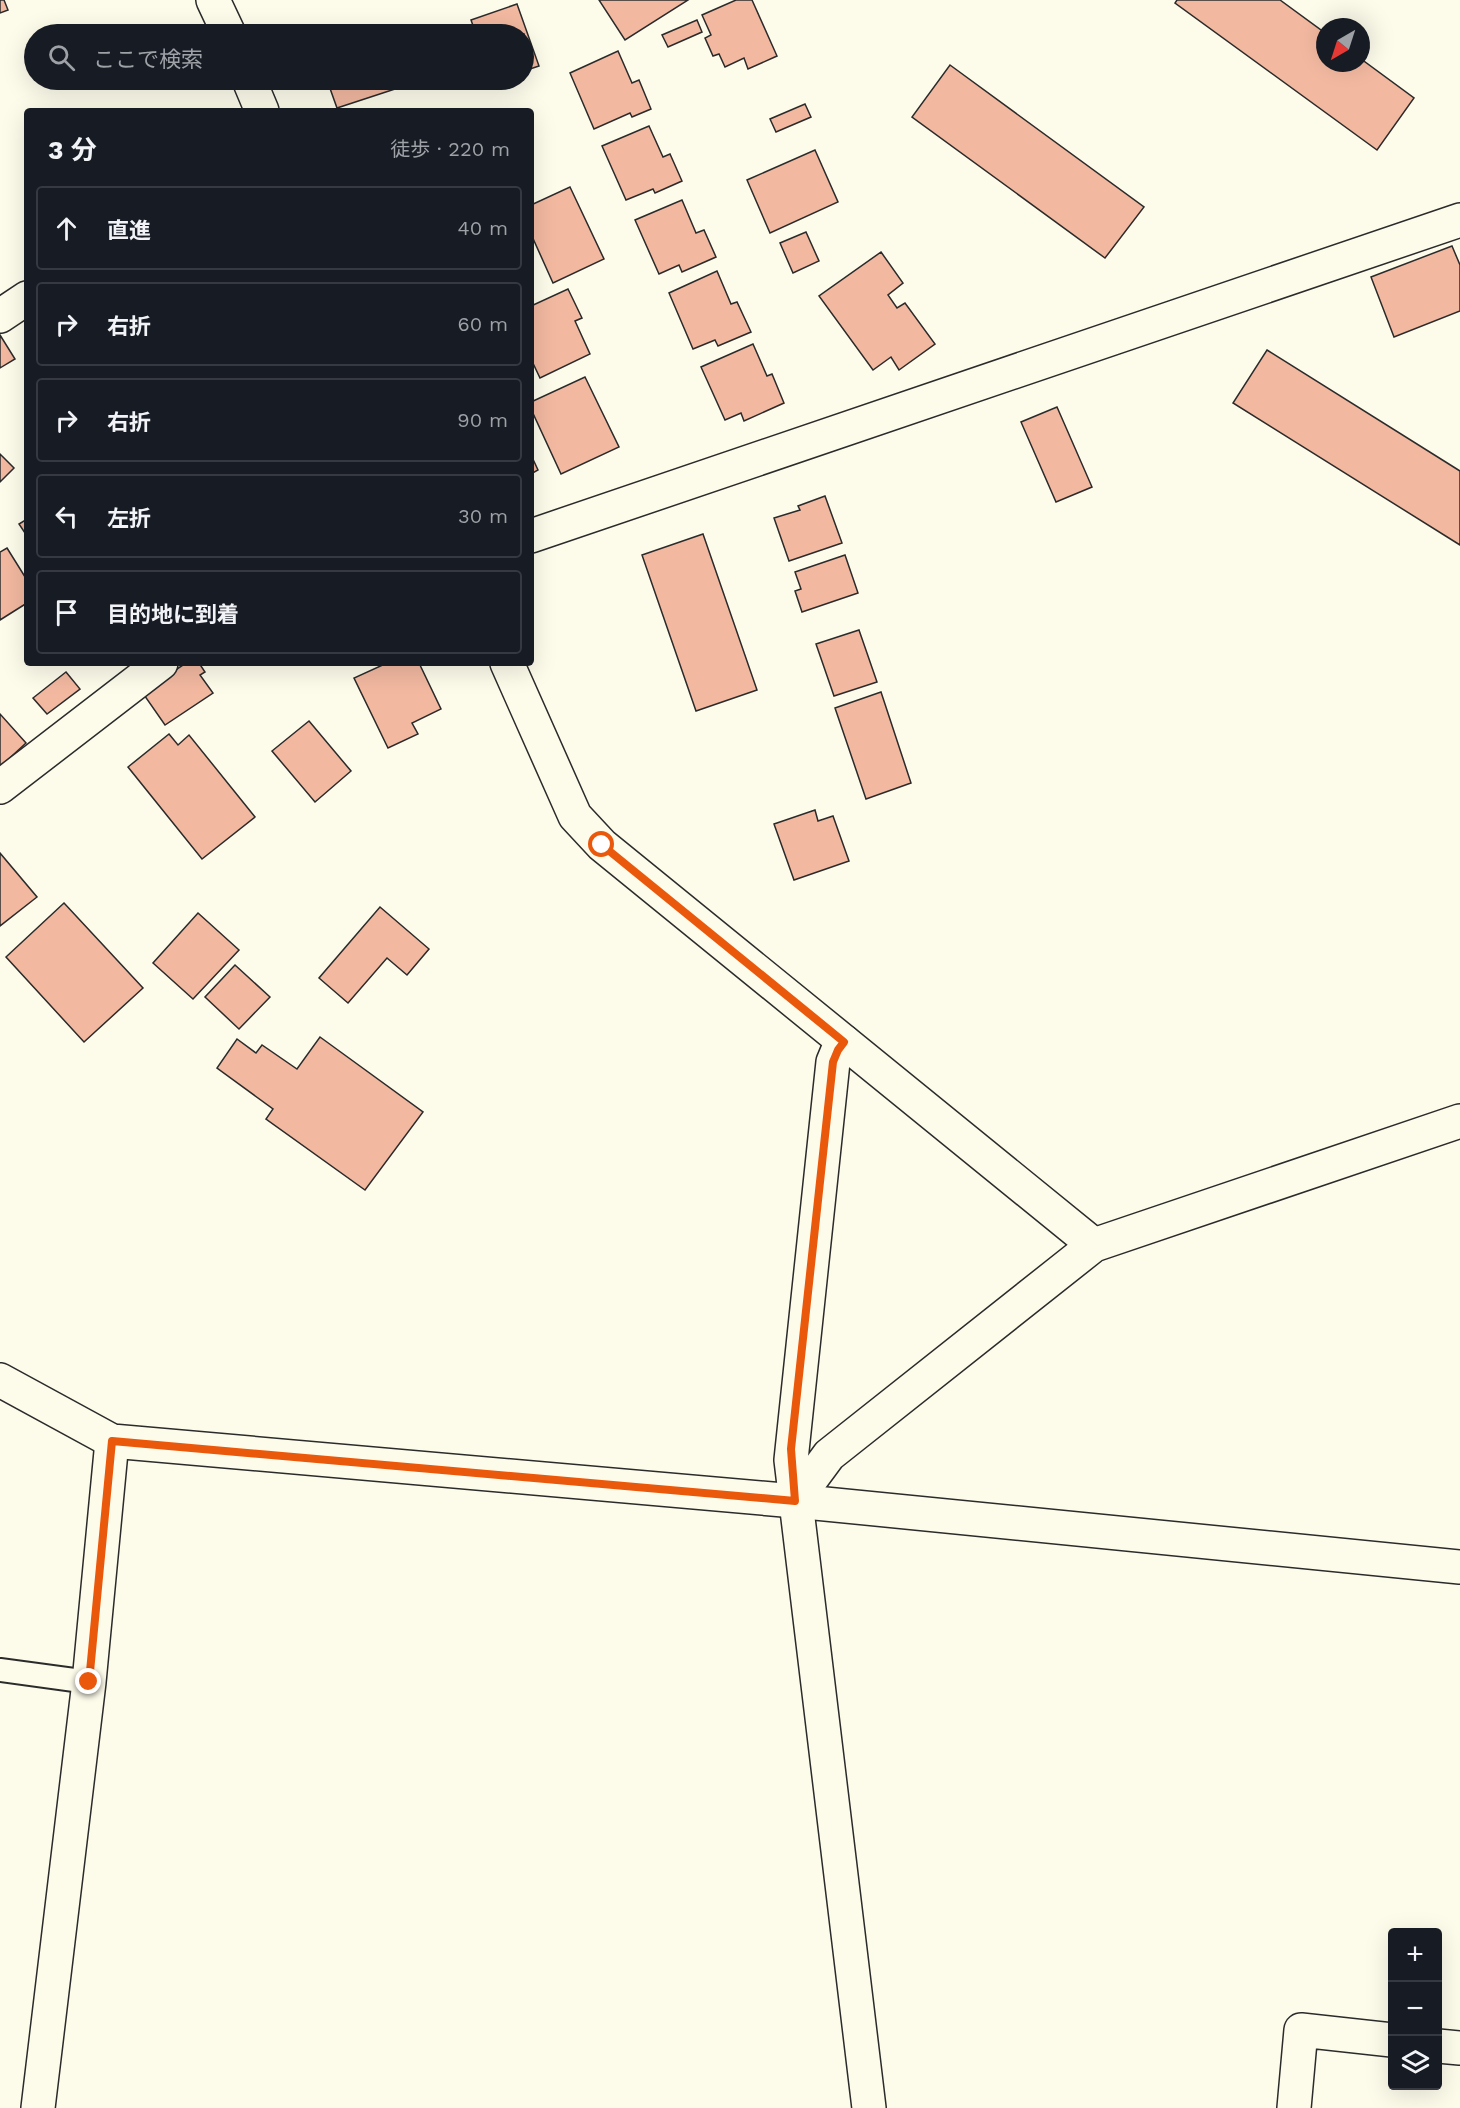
<!DOCTYPE html>
<html lang="ja">
<head>
<meta charset="utf-8">
<style>
  body { margin:0; font-family:"Work Sans","Noto Sans JP",sans-serif; background:#242831; color:#f1f3f6 }
  .controls { position:absolute; right:18px; bottom:18px; display:grid; overflow:hidden; border-radius:6px; box-shadow:0 6px 24px #0002 }
  .controls button { width:54px; height:54px; display:grid; place-items:center; padding:0; border:0; border-bottom:2px solid #363941; background:#171b24; color:#f1f3f6; font:30px sans-serif }
  .compass { position:absolute; left:1316px; top:18px; width:54px; height:54px; border-radius:50%; background:#171b24; box-shadow:0 6px 24px #0002; rotate:219deg }
  .stop { position:absolute; width:18px; height:18px; margin:-14px; border:4px solid #ea580c; border-radius:50%; background:#fff }
  .stop.end { background:#ea580c; border-color:#fff; box-shadow:0 2px 6px #0008 }
  .list { margin:0; padding:0; list-style:none }
  h2 { display:flex; justify-content:space-between; align-items:center; height:78px; margin:0; padding:0 24px; font-size:26px }
  h2 small { font-size:20px; font-weight:400; color:#9ea1a6 }
  .list li { display:grid; grid-template-columns:39px 1fr auto; gap:18px; align-items:center; box-sizing:border-box; height:84px; margin:0 12px 12px; padding:0 12px; border:2px solid #363941; border-radius:6px }
  .list b { display:block; font-size:22px; white-space:nowrap }
  .list em { font-size:20px; font-style:normal; color:#9ea1a6 }
  .icon { flex:none; width:33px; height:33px; fill:none; stroke:currentColor; stroke-width:2; stroke-linecap:round; stroke-linejoin:round }
  .map { position:relative; flex:none; width:1460px; height:2108px; overflow:hidden }
  .search { position:absolute; background:#171b24; box-shadow:0 6px 24px #0002; left:24px; top:24px; width:510px; height:66px; display:flex; align-items:center; gap:15px; box-sizing:border-box; padding:0 21px; border-radius:33px; color:#9ea1a6; font-size:22px }
  .panel { position:absolute; background:#171b24; box-shadow:0 6px 24px #0002; left:24px; top:108px; width:510px; height:558px; border-radius:6px }
  .map>svg:first-child { display:block }
  .building { fill:#f2b8a0; stroke:#2b2b2b; stroke-width:1.5 }
  .lines { fill:none; stroke-linecap:round; stroke-linejoin:round }
  .lane-casing { stroke:#2b2b2b; stroke-width:26 }
  .street-casing { stroke:#2b2b2b; stroke-width:36 }
  .lane { stroke:#fdfbea; stroke-width:22 }
  .street { stroke:#fdfbea; stroke-width:33 }
  .route { stroke:#ea580c; stroke-width:8 }
</style>
</head>
<body>
<div class="map">
<svg width="1460" height="2108" viewBox="0 0 1460 2108">
  <rect width="100%" height="100%" fill="#fdfbea"/>
  <g class="building">
    <path d="M0,0H4L8,10L0,13Z"/>
    <path d="M599,0H688L625,40Z"/>
    <path d="M736,0H752L777,56L748,69L744,58L725,67L719,54L713,56L705,38L711,35L702,15Z"/>
    <path d="M1177,0H1280L1325,33V63H1361V59L1414,98L1377,150L1175,3Z"/>
    <path d="M517,4L539,66L524,71V34H476L471,20Z"/>
    <path d="M697,20L702,32L668,47L662,35Z"/>
    <path d="M618,51L632,83L639,80L651,109L632,117L630,113L594,129L570,73Z"/>
    <path d="M950,65L1144,207L1105,258L912,117Z"/>
    <path d="M327,80H392L395,89L337,108Z"/>
    <path d="M805,104L811,117L776,132L770,119Z"/>
    <path d="M649,126L663,157L670,154L682,181L655,193L653,189L626,200L602,146Z"/>
    <path d="M815,150L838,202L770,233L747,180Z"/>
    <path d="M570,187L604,259L553,283L531,234V205Z"/>
    <path d="M682,200L696,233L704,230L716,257L682,272L679,265L659,274L635,220Z"/>
    <path d="M806,232L819,261L793,273L780,243Z"/>
    <path d="M1452,246L1460,265V311L1394,337L1371,277Z"/>
    <path d="M881,252L903,283L888,295L897,308L905,303L935,344L899,370L891,357L873,370L819,296Z"/>
    <path d="M717,271L731,304L737,302L751,332L718,346L715,340L693,349L669,293Z"/>
    <path d="M568,289L582,318L575,321L590,354L540,378L531,359V306Z"/>
    <path d="M0,335L15,359L0,368Z"/>
    <path d="M753,344L767,376L772,374L784,403L744,421L741,413L725,420L701,367Z"/>
    <path d="M1267,350L1460,471V545L1233,403Z"/>
    <path d="M585,377L619,447L561,474L531,409V402Z"/>
    <path d="M1057,407L1092,487L1056,502L1021,422Z"/>
    <path d="M0,454L14,468L0,482Z"/>
    <path d="M531,455L538,470L531,474Z"/>
    <path d="M825,496L842,543L789,561L774,518L800,510L798,506Z"/>
    <path d="M27,519V536L19,524Z"/>
    <path d="M703,534L757,690L696,711L642,555Z"/>
    <path d="M7,548L27,580V603L0,620V552Z"/>
    <path d="M845,555L858,593L802,612L795,591L801,589L795,572Z"/>
    <path d="M859,630L877,682L834,696L816,644Z"/>
    <path d="M186,663H199L205,672L200,675L213,693L165,725L142,692Z"/>
    <path d="M387,663H419L441,709L412,723L418,734L388,748L354,678Z"/>
    <path d="M66,672L80,689L47,714L33,698Z"/>
    <path d="M881,692L911,783L866,799L835,708Z"/>
    <path d="M0,714L26,743L0,767Z"/>
    <path d="M309,721L351,771L315,802L272,751Z"/>
    <path d="M169,734L178,745L189,735L255,817L202,859L128,767Z"/>
    <path d="M815,810L818,821L833,816L849,861L794,880L774,824Z"/>
    <path d="M0,853L37,897L0,926Z"/>
    <path d="M64,903L143,988L84,1042L6,957Z"/>
    <path d="M380,907L429,949L407,975L387,958L348,1003L319,978Z"/>
    <path d="M198,913L239,950L193,999L153,963Z"/>
    <path d="M235,965L270,997L239,1029L205,997Z"/>
    <path d="M320,1037L423,1112L365,1190L266,1119L273,1109L217,1068L237,1039L256,1053L262,1045L297,1069Z"/>
  </g>
  <g class="lines">
    <g class="lane-casing">
      <path id="lane" d="M0,1670L89,1682"/>
    </g>
    <g class="street-casing">
      <g id="street">
        <path d="M213,0L229,34"/>
        <path d="M249,80L262,111"/>
        <path d="M0,316L27,298"/>
        <path d="M531,536L1460,220"/>
        <path d="M507,663L575,816L602,845L1094,1245"/>
        <path d="M0,787L161,663"/>
        <path d="M844,1042L838,1050L833,1062L791,1460L869,2108"/>
        <path d="M0,1380L112,1441L795,1501L1460,1567"/>
        <path d="M795,1501L829,1455L1094,1245L1460,1121"/>
        <path d="M1438,2046L1460,2048"/>
        <path d="M38,2108L89,1682L112,1441"/>
        <path d="M1294,2108L1301,2030L1392,2040"/>
      </g>
    </g>
    <use href="#lane" class="lane"/>
    <use href="#street" class="street"/>
  </g>
  <g class="lines">
    <path class="route" d="M89,1682L112,1441L795,1501L791,1449L833,1062L838,1050L844,1042L602,845"/>
  </g>
</svg>
<div class="controls">
<button>+</button>
<button>−</button>
<button><svg class="icon" aria-label="layers" viewBox="0 0 24 24"><path d="M12 4l9 5-9 5-9-5zM3 14l9 5 9-5"/></svg></button>
</div>
<svg class="compass" viewBox="-18 -18 36 36"><path d="M0-13l5 13h-10z" fill="#e53935"/><path d="M0 13l5-13h-10z" fill="#9ea1a6"/></svg>
<div class="stop" style="left:602px;top:845px"></div>
<div class="stop end" style="left:89px;top:1682px"></div>
<div class="search"><svg class="icon" aria-label="search" viewBox="0 0 24 24"><circle cx="10" cy="10" r="6"/><path d="M15 15l6 6"/></svg>ここで検索</div>
<section class="panel">
<h2>3 分<small>徒歩 · 220 m</small></h2>
<ul class="list">
<li><svg class="icon" aria-label="ahead" viewBox="0 0 24 24"><path d="M12 20V5M6 11l6-6 6 6"/></svg><div><b>直進</b></div><em>40 m</em></li>
<li><svg class="icon" aria-label="right" viewBox="0 0 24 24"><path d="M7 20v-9h11M14 6l5 5-5 5"/></svg><div><b>右折</b></div><em>60 m</em></li>
<li><svg class="icon" aria-label="right" viewBox="0 0 24 24"><path d="M7 20v-9h11M14 6l5 5-5 5"/></svg><div><b>右折</b></div><em>90 m</em></li>
<li><svg class="icon" aria-label="left" viewBox="0 0 24 24"><path d="M17 20v-9H6M10 6l-5 5 5 5"/></svg><div><b>左折</b></div><em>30 m</em></li>
<li><svg class="icon" aria-label="arrive" viewBox="0 0 24 24"><path d="M6 21V4h12l-3 4 3 4H6"/></svg><div><b>目的地に到着</b></div></li>
</ul>
</section>
</div>
</body>
</html>
